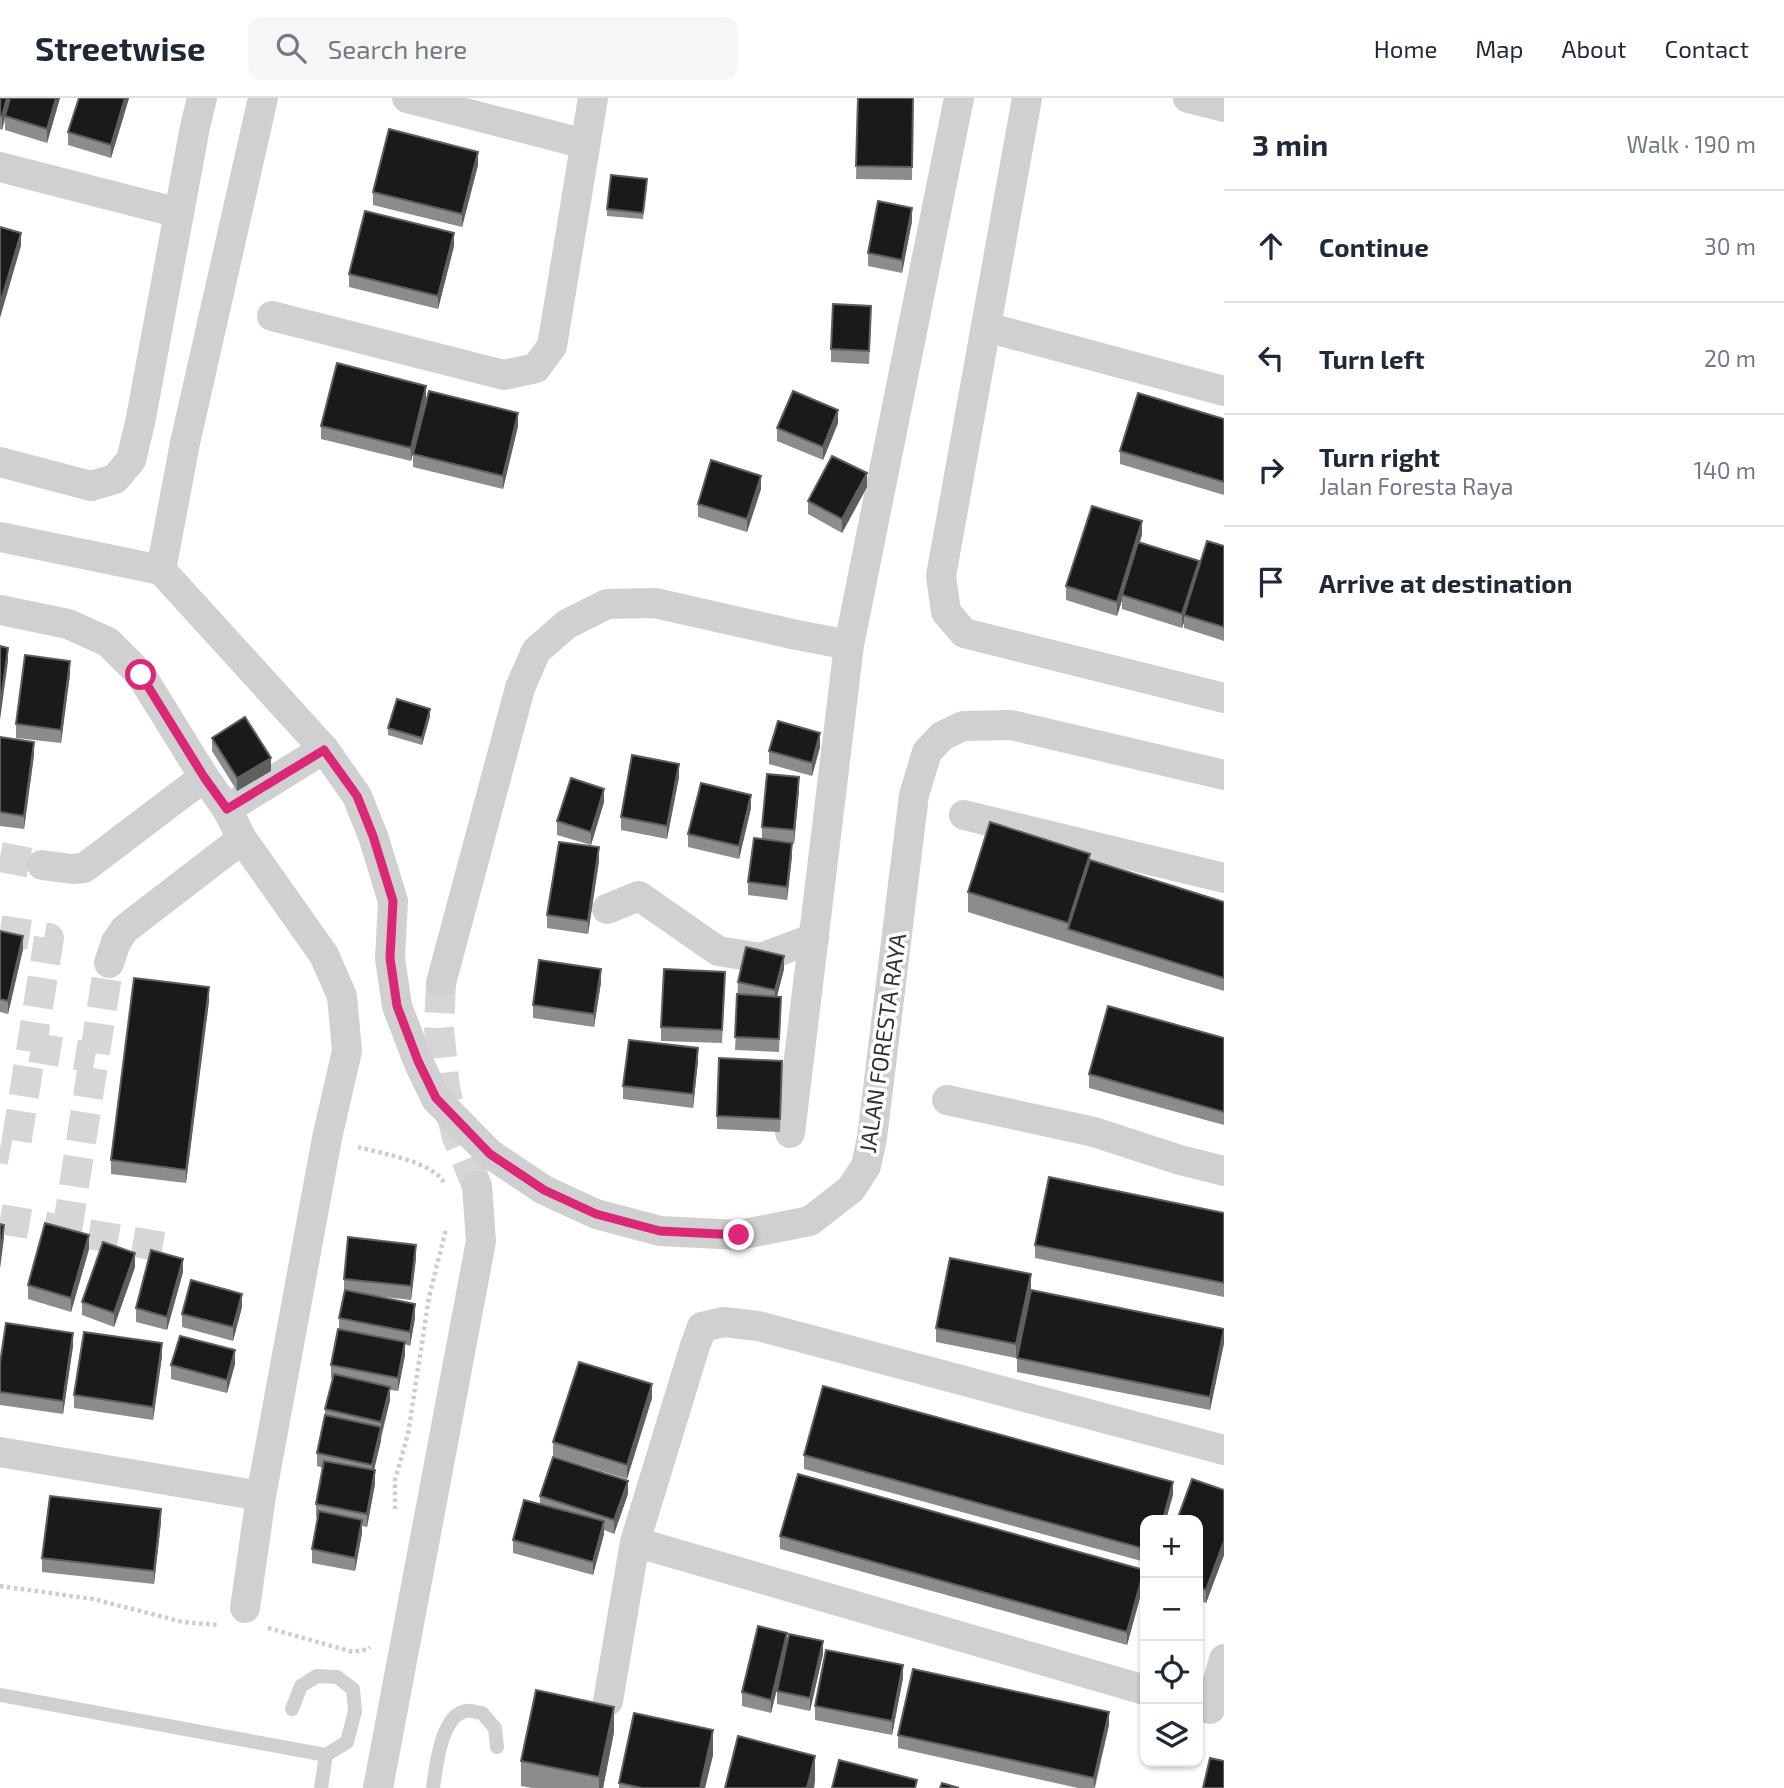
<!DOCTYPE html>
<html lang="en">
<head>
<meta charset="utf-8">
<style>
  body { margin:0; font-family:"Exo 2",sans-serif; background:#f6f6f7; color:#1f2937 }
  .controls { position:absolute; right:21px; bottom:21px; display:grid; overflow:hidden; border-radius:14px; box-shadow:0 2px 5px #0004 }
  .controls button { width:63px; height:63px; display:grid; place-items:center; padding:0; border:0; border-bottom:2px solid #e0e1e3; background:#fff; color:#1f2937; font:35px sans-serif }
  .stop { position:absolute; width:21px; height:21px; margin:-16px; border:5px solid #db2777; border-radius:50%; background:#fff }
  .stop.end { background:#db2777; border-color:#fff; box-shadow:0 2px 7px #0008 }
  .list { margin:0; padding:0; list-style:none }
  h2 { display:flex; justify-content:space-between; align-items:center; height:91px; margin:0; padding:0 28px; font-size:30px }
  h2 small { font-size:23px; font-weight:400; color:#747a83 }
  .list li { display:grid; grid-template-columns:46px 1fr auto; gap:21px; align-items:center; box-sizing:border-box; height:112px; padding:0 28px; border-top:2px solid #e0e1e3 }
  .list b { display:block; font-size:26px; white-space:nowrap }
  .list p { margin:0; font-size:23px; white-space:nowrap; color:#747a83 }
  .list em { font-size:23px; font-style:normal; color:#747a83 }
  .icon { flex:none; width:38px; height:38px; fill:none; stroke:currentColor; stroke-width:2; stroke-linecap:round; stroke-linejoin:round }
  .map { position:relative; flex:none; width:1224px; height:1690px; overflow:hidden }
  header { display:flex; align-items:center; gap:42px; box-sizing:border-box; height:98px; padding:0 35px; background:#fff; border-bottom:2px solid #e0e1e3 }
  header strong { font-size:33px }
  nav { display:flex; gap:38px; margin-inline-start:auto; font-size:24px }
  .search { width:490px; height:63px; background:#f6f6f7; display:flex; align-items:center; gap:18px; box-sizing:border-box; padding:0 24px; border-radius:14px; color:#747a83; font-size:26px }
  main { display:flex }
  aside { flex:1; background:#fff }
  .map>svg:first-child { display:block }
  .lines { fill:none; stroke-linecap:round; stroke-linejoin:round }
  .minor-tunnel { stroke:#d6d6d6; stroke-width:30; stroke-dasharray:30 15; stroke-linecap:butt }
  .path { stroke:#cdcdcd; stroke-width:4.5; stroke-dasharray:3.5 3.5; stroke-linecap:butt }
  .service { stroke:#d0d0d0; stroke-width:14 }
  .minor { stroke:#d0d0d0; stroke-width:30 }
  .wall { fill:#8c8c8c }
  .shaded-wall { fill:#5f5f5f }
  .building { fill:#1a1a1a; stroke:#5f5f5f; stroke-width:2 }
  .route { stroke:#db2777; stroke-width:9 }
  .labels { text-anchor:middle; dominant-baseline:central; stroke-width:7; stroke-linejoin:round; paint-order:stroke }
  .street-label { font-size:23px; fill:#333; stroke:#fff }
</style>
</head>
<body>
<header>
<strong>Streetwise</strong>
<div class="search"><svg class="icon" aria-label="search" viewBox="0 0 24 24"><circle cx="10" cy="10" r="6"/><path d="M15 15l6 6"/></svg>Search here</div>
<nav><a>Home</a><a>Map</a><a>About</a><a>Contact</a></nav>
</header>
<main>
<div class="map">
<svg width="1224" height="1690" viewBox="0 0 1224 1690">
  <rect width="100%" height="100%" fill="#fff"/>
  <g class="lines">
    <g class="minor-tunnel">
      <path d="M0,759L42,767"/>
      <path d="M0,832L49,840L15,1053L0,1050"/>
      <path d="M441,885L439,930L445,991L457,1039L477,1088"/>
      <path d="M31,949L95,960"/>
      <path d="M0,1121L175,1151"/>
      <path d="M67,1133L109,865"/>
    </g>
    <g class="path">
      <path d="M358,1049C380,1055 434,1064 444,1085"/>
      <path d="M395,1411V1382L408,1336L429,1199L446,1131"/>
      <path d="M0,1488L93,1501L183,1524L218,1527"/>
      <path d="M268,1530L353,1554L368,1551L370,1549"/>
    </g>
    <g class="service">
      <path d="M0,1597L326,1657L321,1690"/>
      <path d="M292,1611L301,1588L317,1578L337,1579L353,1591L355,1613L347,1644L326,1657"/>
      <path d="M433,1690C436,1669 441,1617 466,1613C471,1612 478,1615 482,1615L495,1630L497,1649"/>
    </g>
    <g class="minor">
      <path d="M407,0L585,46"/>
      <path d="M1027,0L941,478L946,514L964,535L1224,600"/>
      <path d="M1188,0L1224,9"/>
      <path d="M0,69L179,115"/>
      <path d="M272,218L504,277L536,270L552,248L593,0"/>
      <path d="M986,229L1224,293"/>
      <path d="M0,364L91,388L115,381L131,362L140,325L195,29L202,0"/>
      <path d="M0,439L161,472"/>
      <path d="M161,472L324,651L357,698L373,738L393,803L390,860L397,908L418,963L436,1001L490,1056L544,1092L596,1116L660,1133L739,1137L810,1123L851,1091L866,1068L872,1040L914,697L927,654L942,638L963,628L1011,627L1224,677"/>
      <path d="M161,472L185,345L263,0"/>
      <path d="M0,512L68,526L108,544L141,577L204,679L227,711"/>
      <path d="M964,717L1224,780"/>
      <path d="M42,767L72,771L84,770L204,679"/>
      <path d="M607,811L639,798L718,853L761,860L814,840"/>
      <path d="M109,865L116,844L125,831L242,741"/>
      <path d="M441,885L520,590L536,553L567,526L607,506L655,505L792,536L849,547"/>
      <path d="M947,1002L1094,1034L1180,1062L1224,1073"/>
      <path d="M790,1035L849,547L959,0"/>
      <path d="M0,1354L261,1398"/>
      <path d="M635,1444L1145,1592"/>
      <path d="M245,1510L261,1398L327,1040L347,953L342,898L324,857L242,741L227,711L324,651"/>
      <path d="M608,1603L635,1444L695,1248L702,1229L724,1224L758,1228L1224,1352"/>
      <path d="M1210,1611L1224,1561"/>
      <path d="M378,1690L481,1143L477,1088"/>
    </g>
  </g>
  <g class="wall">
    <path d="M0,0H60L47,45L5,32V22L2,32L0,31Z"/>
    <path d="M79,0H129L111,60L68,47V34Z"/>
    <path d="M858,0H913L912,82L856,81Z"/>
    <path d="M478,67L462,129L373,107V94Z"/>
    <path d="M647,88L643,121L607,118V111Z"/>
    <path d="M912,123L902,175L868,168V155Z"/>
    <path d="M454,148L438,211L349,189V176Z"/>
    <path d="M871,222L869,266L831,264V251Z"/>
    <path d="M426,301L411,363L321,341V328Z"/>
    <path d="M1224,321V397L1120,366V353Z"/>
    <path d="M838,325L823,362L777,343V330Z"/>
    <path d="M518,328L503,391L413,369V356Z"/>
    <path d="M867,389L842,435L808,416V403Z"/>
    <path d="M761,391L747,434L698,419V406Z"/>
    <path d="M1142,437L1139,445L1199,470L1224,448V543L1184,530V524L1182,530L1122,511V502L1117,518L1066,502V488Z"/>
    <path d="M70,576L61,645L16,640V626Z"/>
    <path d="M430,618L422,647L388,637V630Z"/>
    <path d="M0,639L34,657L24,731L0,728Z"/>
    <path d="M212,640L271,673L237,693L212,653Z"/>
    <path d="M820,649L812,678L769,666V653Z"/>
    <path d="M679,679L667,741L621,732V719Z"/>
    <path d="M799,692L794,746L792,745V758L787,802L748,797V784L762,741V729Z"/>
    <path d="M604,704L591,747L557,737V723Z"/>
    <path d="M751,710L739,761L688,749V736Z"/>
    <path d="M1090,762L1224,804V893L968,814V794Z"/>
    <path d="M599,763L588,836L547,830V817Z"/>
    <path d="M0,833L23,851L8,916L0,914Z"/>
    <path d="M784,871L777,898L781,912L779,954L735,952L738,884Z"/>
    <path d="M601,884L594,929L533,920V907Z"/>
    <path d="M725,887L722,945L661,943V929Z"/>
    <path d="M209,903L186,1085L111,1076V1062Z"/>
    <path d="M1224,940V1027L1089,990V976Z"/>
    <path d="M698,963L693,1010L623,1001V988Z"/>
    <path d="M782,976L780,1034L717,1031V1018Z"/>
    <path d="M1224,1115V1199L1035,1160V1147Z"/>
    <path d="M89,1151L71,1214L28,1201V1187Z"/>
    <path d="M416,1160L411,1202L368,1197L415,1220L410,1248L405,1246V1257L398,1293L390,1292V1302L374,1372L375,1386L367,1429L362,1428V1435L355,1473L312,1465V1451L318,1420L316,1419V1406L323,1370L317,1368V1355L325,1317V1311L333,1281L331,1280V1267L339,1231V1220L344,1194V1181Z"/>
    <path d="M135,1169L114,1229L82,1217V1204Z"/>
    <path d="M183,1174L167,1232L136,1224V1210Z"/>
    <path d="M1031,1190L1016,1260L936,1244V1230Z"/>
    <path d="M242,1209L233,1243L182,1229V1216Z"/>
    <path d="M1224,1231V1245L1210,1312L1017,1274V1260Z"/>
    <path d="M73,1248L63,1316L0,1307V1265Z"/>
    <path d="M162,1258L153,1322L74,1310V1297Z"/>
    <path d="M235,1266L227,1295L171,1281V1267Z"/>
    <path d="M652,1300L627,1381L553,1358V1344Z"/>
    <path d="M804,1357L1173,1397L1145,1422V1464L804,1371Z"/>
    <path d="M1224,1392V1457L1206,1505L1198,1502V1422Z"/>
    <path d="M628,1396L614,1436L604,1432V1436L593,1477L513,1455V1442L540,1406V1398Z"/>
    <path d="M161,1424L154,1486L42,1474V1460Z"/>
    <path d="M780,1438L1144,1485L1127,1547L780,1451Z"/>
    <path d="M787,1544L823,1556L810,1613L777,1606V1593L779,1584L771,1615L742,1608V1594Z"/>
    <path d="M903,1580L892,1637L815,1622V1608Z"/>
    <path d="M1109,1627L1095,1690H1078L898,1650V1637Z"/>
    <path d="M614,1634L603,1690H532L521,1688V1663Z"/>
    <path d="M713,1657L705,1690H619V1685Z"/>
  </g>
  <g class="shaded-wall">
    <path d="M7,0H11L5,18L2,32V18Z"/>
    <path d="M56,0H60L47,45V31Z"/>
    <path d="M125,0H129L111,60V47Z"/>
    <path d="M478,54V67L462,129V116Z"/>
    <path d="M912,110V123L902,175V162Z"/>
    <path d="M21,135V148L0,220V206Z"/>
    <path d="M454,135V148L438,211V198Z"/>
    <path d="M426,288V301L411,363V350Z"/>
    <path d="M838,312V325L823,362V349Z"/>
    <path d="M518,315V328L503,391V378Z"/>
    <path d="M867,375V389L842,435V421Z"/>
    <path d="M761,378V391L747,434V421Z"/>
    <path d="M1142,423V437L1123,498L1122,497V502L1117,518V504Z"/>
    <path d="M1199,463V476L1184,517V524L1182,530V516Z"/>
    <path d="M8,550V563L0,622V609Z"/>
    <path d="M70,563V576L61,645V632Z"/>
    <path d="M430,611V618L422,647V640Z"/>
    <path d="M820,635V649L812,678V665Z"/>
    <path d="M34,644V657L24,731V718Z"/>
    <path d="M271,660V673L237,693V680Z"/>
    <path d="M679,666V679L667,741V728Z"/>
    <path d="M799,679V692L794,746V732Z"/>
    <path d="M604,691V704L591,747V734Z"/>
    <path d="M751,697V710L739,761V748Z"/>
    <path d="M792,745V758L787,802V789Z"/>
    <path d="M599,749V763L588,836V823Z"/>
    <path d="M1090,756V775L1068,831V825Z"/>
    <path d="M23,838V851L8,916V903Z"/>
    <path d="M784,858V871L775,906V892Z"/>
    <path d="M601,871V884L594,929V916Z"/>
    <path d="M209,889V903L186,1085V1072Z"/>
    <path d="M698,950V963L693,1010V996Z"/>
    <path d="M4,1127V1140L0,1171V1158Z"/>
    <path d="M89,1137V1151L71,1214V1200Z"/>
    <path d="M416,1147V1160L411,1202V1188Z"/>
    <path d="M135,1155V1169L114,1229V1215Z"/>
    <path d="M183,1161V1174L167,1232V1219Z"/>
    <path d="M1031,1176V1190L1016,1260V1246Z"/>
    <path d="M242,1196V1209L233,1243V1229Z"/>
    <path d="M415,1206V1220L410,1248V1234Z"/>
    <path d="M1224,1232V1245L1210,1312V1299Z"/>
    <path d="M73,1235V1248L63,1316V1303Z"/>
    <path d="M405,1244V1257L398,1293V1280Z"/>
    <path d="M162,1245V1258L153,1322V1309Z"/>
    <path d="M235,1252V1266L227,1295V1282Z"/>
    <path d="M652,1286V1300L627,1381V1367Z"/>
    <path d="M390,1289V1302L381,1337V1324Z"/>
    <path d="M381,1329V1343L372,1380V1367Z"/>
    <path d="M375,1372V1386L367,1429V1416Z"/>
    <path d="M628,1383V1396L614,1436V1422Z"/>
    <path d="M1173,1384V1397L1166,1422H1163Z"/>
    <path d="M161,1411V1424L154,1486V1473Z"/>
    <path d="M362,1422V1435L355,1473V1460Z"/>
    <path d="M604,1423V1436L593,1477V1464Z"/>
    <path d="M1224,1443V1457L1206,1505V1492Z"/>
    <path d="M1144,1472V1485L1127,1547V1534Z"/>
    <path d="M787,1535V1549L771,1615V1602Z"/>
    <path d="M823,1543V1556L810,1613V1600Z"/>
    <path d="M903,1567V1580L892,1637V1623Z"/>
    <path d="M614,1609V1634L603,1690H599V1679Z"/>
    <path d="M1109,1614V1627L1094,1690V1680Z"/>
    <path d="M713,1632V1657L705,1690H700Z"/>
    <path d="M815,1658V1683L814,1690H807Z"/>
  </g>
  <g class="building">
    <path d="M0,0H7L2,18H0Z"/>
    <path d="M10,0H56L47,31L5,18Z"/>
    <path d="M79,0H125L111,47L68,34Z"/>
    <path d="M858,0H913L912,69L856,68Z"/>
    <path d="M389,31L478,54L462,116L373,94Z"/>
    <path d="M611,77L647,81L643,115L607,111Z"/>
    <path d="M878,103L912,110L902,162L868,155Z"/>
    <path d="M365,113L454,135L438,198L349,176Z"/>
    <path d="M0,129L21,135L0,206Z"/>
    <path d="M833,206L871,208L869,253L831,251Z"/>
    <path d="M337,265L426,288L411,350L321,328Z"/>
    <path d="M429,293L518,315L503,378L413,356Z"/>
    <path d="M793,293L838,312L823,349L777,330Z"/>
    <path d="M1138,295L1224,321V384L1120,353Z"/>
    <path d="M832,358L867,375L842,421L808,403Z"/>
    <path d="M711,362L761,378L747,421L698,406Z"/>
    <path d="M1092,408L1142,423L1117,504L1066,488Z"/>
    <path d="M1207,443L1224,448V529L1184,517Z"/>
    <path d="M1138,444L1199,463L1182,516L1122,497Z"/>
    <path d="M0,548L8,550L0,609Z"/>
    <path d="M25,557L70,563L61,632L16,626Z"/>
    <path d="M397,601L430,611L422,640L388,630Z"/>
    <path d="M245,619L271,660L237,680L212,640Z"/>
    <path d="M778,623L820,635L812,665L769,653Z"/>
    <path d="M0,639L34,644L24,718L0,714Z"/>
    <path d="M632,657L679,666L667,728L621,719Z"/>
    <path d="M767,676L799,679L794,732L762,729Z"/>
    <path d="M571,680L604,691L591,734L557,723Z"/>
    <path d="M701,685L751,697L739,748L688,736Z"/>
    <path d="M990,724L1090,756L1068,825L968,794Z"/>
    <path d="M754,740L792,745L787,789L748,784Z"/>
    <path d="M559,744L599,749L588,823L547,817Z"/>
    <path d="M1090,762L1224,804V880L1068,831Z"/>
    <path d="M0,833L23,838L8,903L0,901Z"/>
    <path d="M746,849L784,858L775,892L738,884Z"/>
    <path d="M539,862L601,871L594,916L533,907Z"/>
    <path d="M664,871L725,874L722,932L661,929Z"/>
    <path d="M134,880L209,889L186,1072L111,1062Z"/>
    <path d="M737,896L781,899L779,941L735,939Z"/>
    <path d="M1108,908L1224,940V1014L1089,976Z"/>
    <path d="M629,942L698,950L693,996L623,988Z"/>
    <path d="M719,960L782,963L780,1021L717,1018Z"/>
    <path d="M1049,1079L1224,1115V1185L1035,1147Z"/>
    <path d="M45,1125L89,1137L71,1200L28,1187Z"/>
    <path d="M0,1126L4,1127L0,1158Z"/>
    <path d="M348,1139L416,1147L411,1188L344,1181Z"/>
    <path d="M103,1144L135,1155L114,1215L82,1204Z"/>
    <path d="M151,1152L183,1161L167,1219L136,1210Z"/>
    <path d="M950,1160L1031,1176L1016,1246L936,1230Z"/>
    <path d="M191,1182L242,1196L233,1229L182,1216Z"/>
    <path d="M345,1192L415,1206L410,1234L339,1220Z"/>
    <path d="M1031,1192L1224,1231L1210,1299L1017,1260Z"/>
    <path d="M6,1225L73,1235L63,1303L0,1294V1265Z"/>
    <path d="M338,1231L405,1244L398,1280L331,1267Z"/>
    <path d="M84,1234L162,1245L153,1309L74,1297Z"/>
    <path d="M180,1238L235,1252L227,1282L171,1267Z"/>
    <path d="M579,1264L652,1286L627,1367L553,1344Z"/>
    <path d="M334,1276L390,1289L381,1324L325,1311Z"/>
    <path d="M823,1288L1173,1384L1163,1422H1145V1451L804,1357Z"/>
    <path d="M325,1317L381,1329L372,1367L317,1355Z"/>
    <path d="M553,1359L628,1383L614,1422L540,1398Z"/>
    <path d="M324,1363L375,1372L367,1416L316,1406Z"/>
    <path d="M798,1376L1144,1472L1127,1534L780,1438Z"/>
    <path d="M1192,1381L1224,1392V1443L1206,1492L1198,1489V1422H1177Z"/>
    <path d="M50,1398L161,1411L154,1473L42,1460Z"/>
    <path d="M524,1402L604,1423L593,1464L513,1442Z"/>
    <path d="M319,1413L362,1422L355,1460L312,1451Z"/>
    <path d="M758,1528L787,1535L771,1602L742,1594Z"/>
    <path d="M789,1536L823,1543L810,1600L777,1593Z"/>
    <path d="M826,1552L903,1567L892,1623L815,1608Z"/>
    <path d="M913,1571L1109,1614L1094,1680L898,1637Z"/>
    <path d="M536,1592L614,1609L599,1679L521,1663Z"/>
    <path d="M634,1615L713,1632L700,1690H642L619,1685Z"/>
    <path d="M738,1638L815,1658L807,1690H725Z"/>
    <path d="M1210,1660L1224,1663V1690H1203Z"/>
    <path d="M839,1662L917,1682L915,1690H832Z"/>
    <path d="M942,1685L959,1690H940Z"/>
  </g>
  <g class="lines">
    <path class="route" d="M141,577L204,679L227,711L324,652L357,698L373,738L393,803L390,860L397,908L418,963L436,1000L490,1056L544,1092L596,1116L660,1133L739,1137"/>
  </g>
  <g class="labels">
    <g class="street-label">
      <text transform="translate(882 945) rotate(-82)">JALAN FORESTA RAYA</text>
    </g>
  </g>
</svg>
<div class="controls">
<button>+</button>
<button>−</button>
<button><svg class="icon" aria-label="locate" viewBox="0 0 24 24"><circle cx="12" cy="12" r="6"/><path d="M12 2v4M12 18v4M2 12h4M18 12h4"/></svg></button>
<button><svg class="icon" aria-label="layers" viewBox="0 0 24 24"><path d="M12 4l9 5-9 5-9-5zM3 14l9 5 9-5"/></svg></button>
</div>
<div class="stop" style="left:141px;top:577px"></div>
<div class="stop end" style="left:739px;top:1137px"></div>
</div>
<aside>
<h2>3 min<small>Walk · 190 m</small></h2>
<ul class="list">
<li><svg class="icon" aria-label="ahead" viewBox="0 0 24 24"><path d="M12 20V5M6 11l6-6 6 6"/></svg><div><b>Continue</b></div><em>30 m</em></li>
<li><svg class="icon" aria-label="left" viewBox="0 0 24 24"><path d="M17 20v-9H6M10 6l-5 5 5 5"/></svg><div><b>Turn left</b></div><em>20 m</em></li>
<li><svg class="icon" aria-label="right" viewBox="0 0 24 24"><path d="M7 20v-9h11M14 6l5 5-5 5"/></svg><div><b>Turn right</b><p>Jalan Foresta Raya</p></div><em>140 m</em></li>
<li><svg class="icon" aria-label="arrive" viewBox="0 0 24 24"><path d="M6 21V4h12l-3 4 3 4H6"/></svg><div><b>Arrive at destination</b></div></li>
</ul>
</aside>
</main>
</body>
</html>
